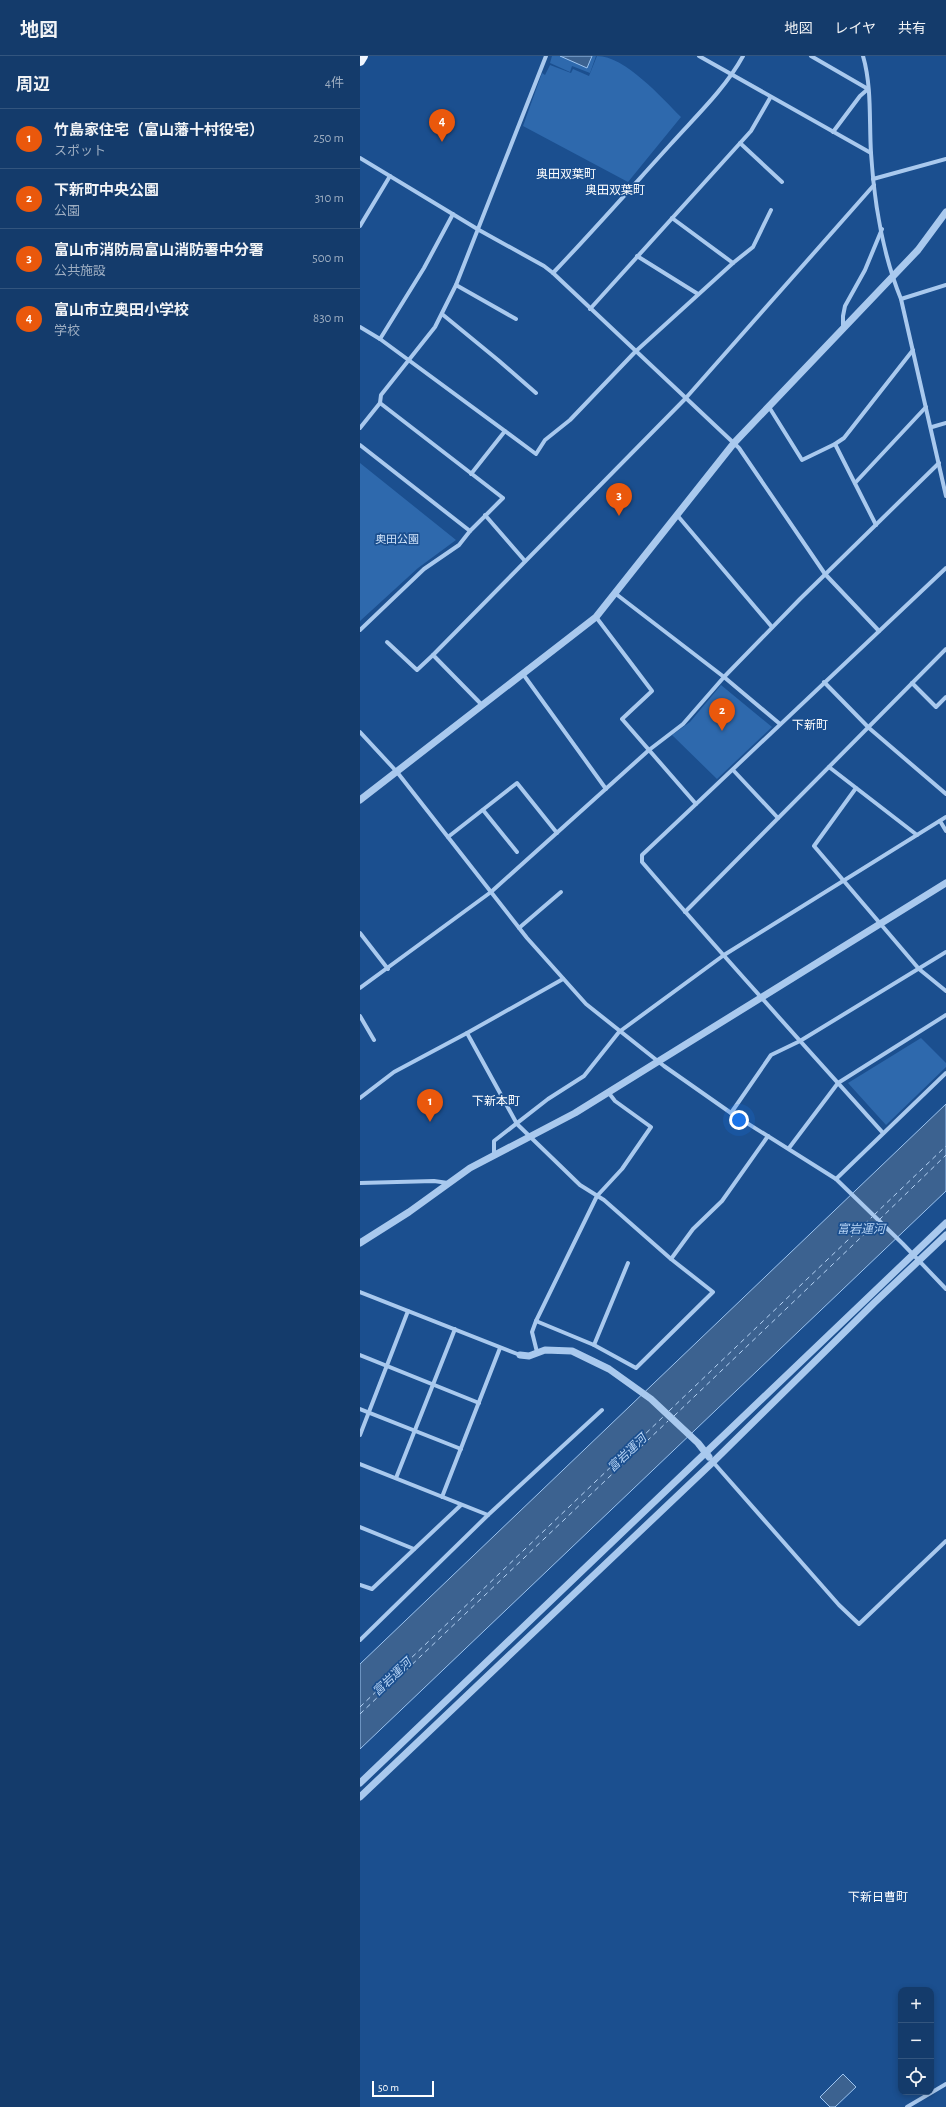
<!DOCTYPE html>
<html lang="ja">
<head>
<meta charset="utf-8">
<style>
  body { margin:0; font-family:"Alegreya Sans","Noto Sans JP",sans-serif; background:#1d4271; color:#f1f3f6 }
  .controls { position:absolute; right:12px; bottom:12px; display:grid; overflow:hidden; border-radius:8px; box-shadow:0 2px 6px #0003 }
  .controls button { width:36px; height:36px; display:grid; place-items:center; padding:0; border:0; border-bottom:1px solid #33557e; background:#143b6b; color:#f1f3f6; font:20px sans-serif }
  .scale { position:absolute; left:12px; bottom:10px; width:62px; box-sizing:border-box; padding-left:4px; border:2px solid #fff; border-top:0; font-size:11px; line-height:14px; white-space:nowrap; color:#fff; -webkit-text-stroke:3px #1b4f8f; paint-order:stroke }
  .you { position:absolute; left:379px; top:1064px; width:14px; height:14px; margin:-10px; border:3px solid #fff; border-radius:50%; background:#1a73e8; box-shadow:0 0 0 6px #1a73e833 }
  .badge { display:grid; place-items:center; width:26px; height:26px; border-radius:50%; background:#ea580c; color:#fff; font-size:13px; font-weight:700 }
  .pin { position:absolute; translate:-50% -33px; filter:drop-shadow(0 1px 2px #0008) }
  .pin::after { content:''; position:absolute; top:21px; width:14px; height:12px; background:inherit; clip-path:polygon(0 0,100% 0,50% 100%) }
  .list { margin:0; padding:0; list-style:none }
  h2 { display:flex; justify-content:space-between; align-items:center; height:52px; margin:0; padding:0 16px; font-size:17px }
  h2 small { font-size:13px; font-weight:400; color:#9dadc1 }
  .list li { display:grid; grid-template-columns:26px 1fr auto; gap:12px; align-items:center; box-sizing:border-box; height:60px; padding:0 16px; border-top:1px solid #33557e }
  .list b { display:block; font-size:15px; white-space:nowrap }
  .list p { margin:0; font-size:13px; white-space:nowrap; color:#9dadc1 }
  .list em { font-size:13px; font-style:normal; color:#9dadc1 }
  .icon { flex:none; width:22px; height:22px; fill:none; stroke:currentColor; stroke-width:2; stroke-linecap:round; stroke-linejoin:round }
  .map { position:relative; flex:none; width:586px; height:2051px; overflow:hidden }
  header { display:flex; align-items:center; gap:24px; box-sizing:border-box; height:56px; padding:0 20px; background:#143b6b; border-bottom:1px solid #33557e }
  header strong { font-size:19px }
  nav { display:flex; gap:22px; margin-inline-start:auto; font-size:14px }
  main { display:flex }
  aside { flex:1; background:#143b6b }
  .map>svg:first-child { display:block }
  .green { fill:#2e69ad }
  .water { fill:#3c6290; stroke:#9cc4f0 }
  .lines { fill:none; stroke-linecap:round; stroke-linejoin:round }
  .ferry { stroke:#b5d3f5; stroke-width:1; stroke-dasharray:5 4; stroke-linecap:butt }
  .minor { stroke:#a9c9ee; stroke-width:4 }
  .tertiary { stroke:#a9c9ee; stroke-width:7 }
  .primary { stroke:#f0f6ff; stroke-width:10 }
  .labels { text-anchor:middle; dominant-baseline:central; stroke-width:3.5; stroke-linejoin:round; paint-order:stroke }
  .park-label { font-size:11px; fill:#cfe3fa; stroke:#1b4f8f }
  .neighbourhood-label { font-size:12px; fill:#fff; stroke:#1b4f8f }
  .water-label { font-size:12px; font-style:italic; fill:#b5d3f5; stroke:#1b4f8f }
</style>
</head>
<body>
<header>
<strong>地図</strong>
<nav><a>地図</a><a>レイヤ</a><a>共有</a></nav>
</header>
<main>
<aside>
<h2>周辺<small>4件</small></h2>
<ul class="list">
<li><span class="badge">1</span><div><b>竹島家住宅（富山藩十村役宅）</b><p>スポット</p></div><em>250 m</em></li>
<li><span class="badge">2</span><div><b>下新町中央公園</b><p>公園</p></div><em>310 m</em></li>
<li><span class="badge">3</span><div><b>富山市消防局富山消防署中分署</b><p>公共施設</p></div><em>500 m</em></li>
<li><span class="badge">4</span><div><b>富山市立奥田小学校</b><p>学校</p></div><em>830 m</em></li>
</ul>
</aside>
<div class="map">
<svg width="586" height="2051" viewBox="0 0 586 2051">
  <rect width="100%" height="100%" fill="#1b4f8f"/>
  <g class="green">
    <path d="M192,0H236L230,17L212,10L210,16L190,7Z"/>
    <path d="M237,0C265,0 302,42 321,61L268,126L163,70L182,17L185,19L190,9L211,17L213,13L229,20Z"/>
    <path d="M0,407L96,484L58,512L0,565Z"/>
    <path d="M361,629L412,671L357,723L312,679L330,666Z"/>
    <path d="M561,982L586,1007V1011L526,1069L488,1027Z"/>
  </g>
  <g class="water">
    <path d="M200,0H232L227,12Z"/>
    <path d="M586,1048V1135L0,1693V1608Z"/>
    <path d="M483,2018L496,2031L475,2051H470L460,2041Z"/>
  </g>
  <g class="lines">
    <g class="ferry">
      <path d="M514,1159L586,1090"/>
      <path d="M519,1164L586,1099"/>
      <path d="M309,1355L512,1161"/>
      <path d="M314,1360L517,1166"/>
      <path d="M0,1651L304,1360"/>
      <path d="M0,1658L308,1365"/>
    </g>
    <g class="minor">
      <path d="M339,0L511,97"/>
      <path d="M451,0L508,33L500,40L473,76"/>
      <path d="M503,0C512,31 509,65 511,97C514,144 523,199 541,243L586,440"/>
      <path d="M380,87L422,126"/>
      <path d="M0,102L119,174L184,210L193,217L379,392L465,518L519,575"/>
      <path d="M513,123L586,103"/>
      <path d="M312,162L373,207"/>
      <path d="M0,170L30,120"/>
      <path d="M277,200L338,238"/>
      <path d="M193,217C233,175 271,132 310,89C335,61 365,33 383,0"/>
      <path d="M96,229L156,263"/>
      <path d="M541,243L586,229"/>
      <path d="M230,253L391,75L410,42"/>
      <path d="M82,258L138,304L176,337"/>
      <path d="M0,271L20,283L176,398L185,384L210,364L275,296L373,207L393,191L411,154"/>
      <path d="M483,272V260L485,250L505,214L522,173"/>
      <path d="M20,283L64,212L93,158"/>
      <path d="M409,351L442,404L475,388L484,382L553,294"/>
      <path d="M572,371L586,367"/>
      <path d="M0,372L20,347L21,339L75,271L96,229L186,0"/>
      <path d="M475,388L516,469"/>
      <path d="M0,389L110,475"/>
      <path d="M111,418L145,375"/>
      <path d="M495,427L566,351"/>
      <path d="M125,459L165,505"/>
      <path d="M317,459L412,571"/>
      <path d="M256,538L364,621L420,668"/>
      <path d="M236,561L292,635L262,663L336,748"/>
      <path d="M0,574L64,513L99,489L110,475L143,442L20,347"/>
      <path d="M27,586L57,614L73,599"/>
      <path d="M163,618L246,733"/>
      <path d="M464,626L509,672L586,738"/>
      <path d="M552,627L576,651L586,641"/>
      <path d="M122,649L73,599L325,343L514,129"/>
      <path d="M0,676L37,716L167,882L226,948L304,1010L371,1057L476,1123L543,1188L586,1233"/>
      <path d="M469,711L557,779"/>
      <path d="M373,714L418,762"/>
      <path d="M496,732L454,790L559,913L586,935"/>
      <path d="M123,754L157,796"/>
      <path d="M580,765L586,775"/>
      <path d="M88,781L157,727L197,777"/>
      <path d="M325,856L586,593"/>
      <path d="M159,872L201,836"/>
      <path d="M0,877L28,913"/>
      <path d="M0,932L131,836L289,694L323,668L364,621L440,543L579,407"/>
      <path d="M0,960L14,984"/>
      <path d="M107,977L157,1068L220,1129L244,1144L311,1203L353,1236L276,1312L234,1289L176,1265"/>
      <path d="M0,1042L34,1016L107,977L203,923"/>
      <path d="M371,1057L411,999L440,985L586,896"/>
      <path d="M523,1077C442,987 361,898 282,806V799L586,512"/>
      <path d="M429,1092L478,1027L586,959"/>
      <path d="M134,1098V1085L188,1043L224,1020L259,976L364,899L586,761"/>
      <path d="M476,1123L586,1017"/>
      <path d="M0,1127L74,1125L88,1127"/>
      <path d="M311,1203L333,1173L362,1145L408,1080"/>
      <path d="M0,1236L160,1299"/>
      <path d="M234,1289L268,1207"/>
      <path d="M177,1296L172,1276L176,1265L237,1140L262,1113L291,1071L255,1045L248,1036"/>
      <path d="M0,1299L119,1347"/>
      <path d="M0,1353L101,1393"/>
      <path d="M0,1379L48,1255"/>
      <path d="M353,1406L479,1549L499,1568L586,1485"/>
      <path d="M0,1408L128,1459"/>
      <path d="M36,1422L95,1273"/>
      <path d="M82,1441L140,1292"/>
      <path d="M0,1471L54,1493"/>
      <path d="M0,1529L12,1533L101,1449"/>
      <path d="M0,1584L128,1459L242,1354"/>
      <path d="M547,2051L586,2028"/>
    </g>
    <g class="tertiary">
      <path d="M0,744L236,561L374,387L558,194L586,156"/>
      <path d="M0,1187L49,1156L110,1112L215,1057L586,827"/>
      <path d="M160,1299L169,1300L185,1294L212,1295L249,1313L291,1343L338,1387L349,1401"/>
      <path d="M0,1727L586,1167"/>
      <path d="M0,1741L353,1406L514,1247L586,1179"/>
    </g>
    <path class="primary" d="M0,5L3,0"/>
  </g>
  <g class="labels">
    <g class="park-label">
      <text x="37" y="483">奥田公園</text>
    </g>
    <g class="neighbourhood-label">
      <text x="206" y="118">奥田双葉町</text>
      <text x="255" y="134">奥田双葉町</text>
      <text x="450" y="669">下新町</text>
      <text x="136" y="1045">下新本町</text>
      <text x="518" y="1841">下新日曹町</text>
    </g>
    <g class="water-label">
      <text x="501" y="1173">富岩運河</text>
      <text transform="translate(267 1397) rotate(-44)">富岩運河</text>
      <text transform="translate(32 1621) rotate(-44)">富岩運河</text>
    </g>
  </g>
</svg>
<div class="controls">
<button>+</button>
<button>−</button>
<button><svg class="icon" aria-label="locate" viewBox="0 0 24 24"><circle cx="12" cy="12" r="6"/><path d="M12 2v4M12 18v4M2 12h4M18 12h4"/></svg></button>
</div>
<div class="scale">50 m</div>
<div class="you"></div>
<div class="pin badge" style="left:70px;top:1066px">1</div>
<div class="pin badge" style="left:362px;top:675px">2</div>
<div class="pin badge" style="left:259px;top:460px">3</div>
<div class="pin badge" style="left:82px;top:86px">4</div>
</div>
</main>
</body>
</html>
